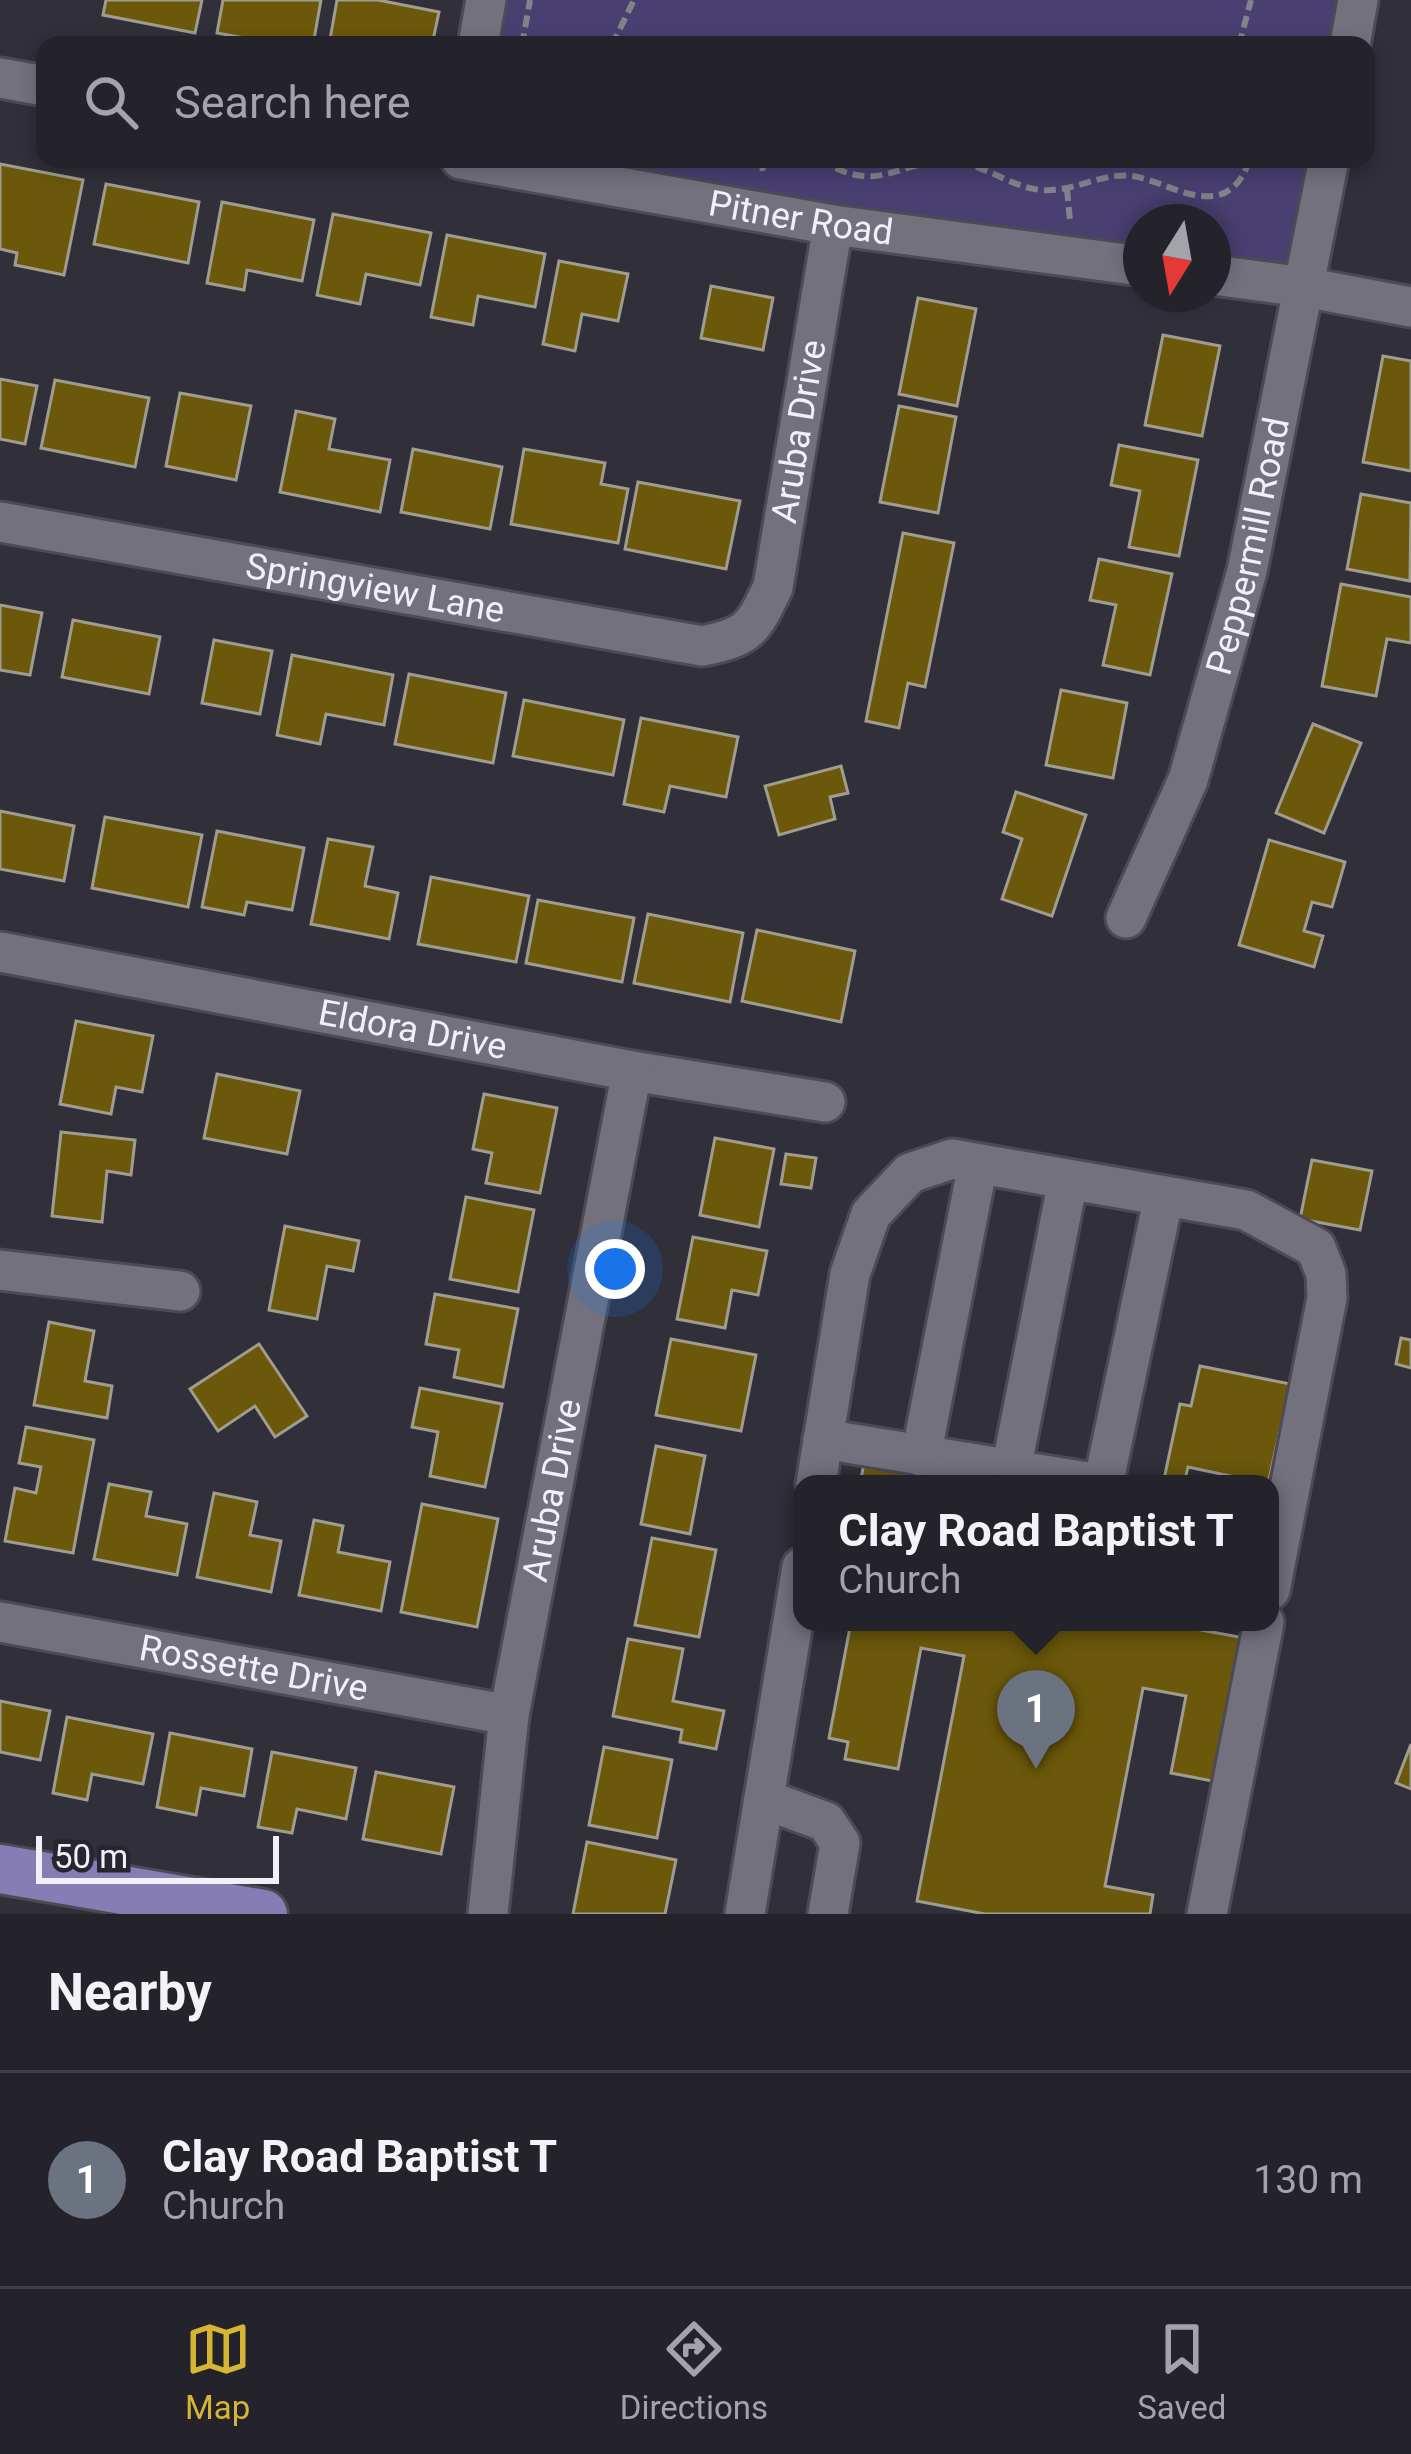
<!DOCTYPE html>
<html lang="en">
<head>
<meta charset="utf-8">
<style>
  body { margin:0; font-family:Roboto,sans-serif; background:#302f38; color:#f1f3f6 }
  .compass { position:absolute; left:1123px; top:204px; width:108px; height:108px; border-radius:50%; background:#24232c; box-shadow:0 6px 18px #0003; rotate:191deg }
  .scale { position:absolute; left:36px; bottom:30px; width:243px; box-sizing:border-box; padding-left:12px; border:6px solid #f1f0f7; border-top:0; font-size:33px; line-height:42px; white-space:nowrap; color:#f1f0f7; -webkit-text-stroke:9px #262530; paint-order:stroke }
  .you { position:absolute; left:615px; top:1269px; width:42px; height:42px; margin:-30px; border:9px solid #fff; border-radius:50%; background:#1a73e8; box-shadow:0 0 0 18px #1a73e833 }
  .badge { display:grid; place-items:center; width:78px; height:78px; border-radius:50%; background:#d6b534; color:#fff; font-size:39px; font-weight:700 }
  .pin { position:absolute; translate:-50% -99px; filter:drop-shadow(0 3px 6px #0008) }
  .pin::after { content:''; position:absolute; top:63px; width:42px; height:36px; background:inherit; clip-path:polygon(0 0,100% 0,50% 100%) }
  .popup { position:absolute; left:793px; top:1475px; width:486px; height:156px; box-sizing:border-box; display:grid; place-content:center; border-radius:24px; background:#24232c; filter:drop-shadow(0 3px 9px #0005); font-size:39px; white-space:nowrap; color:#a3a4a9 }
  .popup b { font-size:45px; color:#f1f3f6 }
  .popup::after { content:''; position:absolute; left:50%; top:100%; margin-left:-24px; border:24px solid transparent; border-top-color:#24232c }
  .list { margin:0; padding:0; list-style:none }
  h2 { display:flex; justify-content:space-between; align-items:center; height:156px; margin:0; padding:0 48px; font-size:51px }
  h2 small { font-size:39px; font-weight:400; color:#a3a4a9 }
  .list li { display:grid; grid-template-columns:78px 1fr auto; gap:36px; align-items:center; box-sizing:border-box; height:216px; padding:0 48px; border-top:3px solid #414048 }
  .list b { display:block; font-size:45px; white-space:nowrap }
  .list p { margin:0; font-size:39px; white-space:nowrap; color:#a3a4a9 }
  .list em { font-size:39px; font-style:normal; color:#a3a4a9 }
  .icon { flex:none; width:66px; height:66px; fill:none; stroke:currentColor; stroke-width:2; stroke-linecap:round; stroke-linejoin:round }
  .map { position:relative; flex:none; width:1411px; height:1914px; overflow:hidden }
  .search { position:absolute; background:#24232c; box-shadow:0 6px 18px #0003; left:36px; right:36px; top:36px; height:132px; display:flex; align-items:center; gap:30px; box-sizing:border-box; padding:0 42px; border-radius:24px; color:#a3a4a9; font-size:45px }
  .sheet { height:372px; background:#24232c }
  nav { display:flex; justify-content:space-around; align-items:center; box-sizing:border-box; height:168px; border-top:3px solid #414048; background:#24232c; font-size:33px; color:#a3a4a9 }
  nav a { display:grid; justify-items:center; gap:6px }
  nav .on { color:#d6b534 }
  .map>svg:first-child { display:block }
  .green { fill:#493f71 }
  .building { fill:#6b580a; stroke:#a09c8f; stroke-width:3 }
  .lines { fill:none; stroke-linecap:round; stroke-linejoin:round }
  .minor-casing { stroke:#4c4b54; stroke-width:45 }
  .major-casing { stroke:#4c4b54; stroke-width:54 }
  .path { stroke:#83828b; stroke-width:6; stroke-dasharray:12 6; stroke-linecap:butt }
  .minor { stroke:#73717e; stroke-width:39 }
  .major { stroke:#877db5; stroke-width:48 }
  .labels { text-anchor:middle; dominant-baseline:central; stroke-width:12; stroke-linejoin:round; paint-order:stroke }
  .street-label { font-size:36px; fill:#f1f0f7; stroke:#262530 }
</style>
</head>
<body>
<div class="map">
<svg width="1411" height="1914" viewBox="0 0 1411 1914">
  <rect width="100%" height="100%" fill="#302f3a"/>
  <g class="green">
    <path d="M486,0H1358L1350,45H478Z"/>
    <path d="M461,159H1329L1304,287L1213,275V222H1141V266Z"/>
  </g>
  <g class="building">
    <path d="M106,0H202L195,33L103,15Z"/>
    <path d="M223,0H321L313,45H284L217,33Z"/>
    <path d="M337,0H378L439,12L432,45H329Z"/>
    <path d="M0,164L83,180L64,275L15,265L17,253L0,249Z"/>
    <path d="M106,184L199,202L188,263L94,244Z"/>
    <path d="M222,202L314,220L302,281L247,270L244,290L207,283Z"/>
    <path d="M333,214L431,233L420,285L366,274L360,304L317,295Z"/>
    <path d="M447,235L545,254L535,307L478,296L473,325L431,317Z"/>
    <path d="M559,261L628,274L618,321L582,314L575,351L543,344Z"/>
    <path d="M711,286L773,298L763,350L701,338Z"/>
    <path d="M918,298L976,309L957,406L899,394Z"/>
    <path d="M1163,335L1220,346L1202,436L1145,425Z"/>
    <path d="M1383,356L1411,361V471L1363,462Z"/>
    <path d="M0,379L37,386L25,444L0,439Z"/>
    <path d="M55,380L149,398L135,467L41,448Z"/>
    <path d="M180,393L251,406L236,480L166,466Z"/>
    <path d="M899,406L956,417L938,513L880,502Z"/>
    <path d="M296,411L335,419L329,449L390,460L380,512L280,492Z"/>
    <path d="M1119,445L1198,460L1179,556L1129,547L1140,491L1111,485Z"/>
    <path d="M413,449L502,467L490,529L401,512Z"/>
    <path d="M524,449L605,463L601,484L628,489L618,543L511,524Z"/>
    <path d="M638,482L740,501L726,569L625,549Z"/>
    <path d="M1361,494L1411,503L1410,581L1347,569Z"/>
    <path d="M903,533L954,543L925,687L908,683L899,728L866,721Z"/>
    <path d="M1099,559L1172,574L1150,675L1103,665L1116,605L1090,600Z"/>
    <path d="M1341,584L1411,597V643L1387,639L1376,696L1322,686Z"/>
    <path d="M0,605L42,613L30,675L0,670Z"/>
    <path d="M73,620L160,637L149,694L62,677Z"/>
    <path d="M214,640L272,651L260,714L202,703Z"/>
    <path d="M292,655L393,675L384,725L326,714L320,744L277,735Z"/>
    <path d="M409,674L506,693L493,763L395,744Z"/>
    <path d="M1061,690L1127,703L1113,778L1046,765Z"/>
    <path d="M524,700L624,720L613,775L513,756Z"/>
    <path d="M641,718L738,737L726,797L670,786L664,812L624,804Z"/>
    <path d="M1313,724L1361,743L1324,833L1276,813Z"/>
    <path d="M841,766L848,793L830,797L835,819L779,835L765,786Z"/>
    <path d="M1016,792L1086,815L1052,916L1002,899L1022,839L1003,832Z"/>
    <path d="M0,811L74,826L64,881L0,869Z"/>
    <path d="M105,817L202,835L188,907L92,888Z"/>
    <path d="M217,831L304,848L292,910L247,902L244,915L202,907Z"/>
    <path d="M328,839L373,847L365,886L398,893L389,939L311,924Z"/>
    <path d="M1269,840L1345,862L1332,907L1312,902L1304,931L1323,936L1314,967L1239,945Z"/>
    <path d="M431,877L529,896L516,962L418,944Z"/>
    <path d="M538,900L634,918L622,982L526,963Z"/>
    <path d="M648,914L743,933L730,1002L634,983Z"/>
    <path d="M757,930L855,951L841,1022L742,1001Z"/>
    <path d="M76,1021L153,1036L142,1092L116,1087L111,1114L60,1104Z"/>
    <path d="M217,1074L300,1091L287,1154L204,1138Z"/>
    <path d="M484,1094L557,1108L540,1193L486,1183L492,1153L473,1149Z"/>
    <path d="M61,1132L135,1140L131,1175L107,1171L102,1222L52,1216Z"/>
    <path d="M715,1138L774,1149L759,1227L700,1215Z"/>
    <path d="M786,1154L816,1158L811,1188L781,1184Z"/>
    <path d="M1312,1160L1372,1171L1360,1230L1300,1219Z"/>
    <path d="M466,1197L534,1210L518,1292L450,1279Z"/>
    <path d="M285,1226L359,1241L353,1271L327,1266L317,1319L269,1310Z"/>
    <path d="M693,1237L767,1251L758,1295L732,1290L725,1328L677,1319Z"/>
    <path d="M435,1294L518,1309L503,1387L454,1377L459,1350L426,1344Z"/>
    <path d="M49,1322L94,1331L85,1381L112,1386L107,1418L34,1405Z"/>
    <path d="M1401,1338L1411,1340V1368L1396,1364Z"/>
    <path d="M671,1339L756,1355L741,1431L656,1415Z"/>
    <path d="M259,1344L307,1416L275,1437L255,1406L218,1431L190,1389Z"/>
    <path d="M1200,1366L1290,1384L1268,1484L1188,1467L1184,1484H1163L1180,1404L1191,1406Z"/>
    <path d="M420,1388L502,1404L485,1487L430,1476L438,1432L412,1427Z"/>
    <path d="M26,1427L94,1440L73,1553L5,1541L15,1488L36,1493L41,1467L19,1463Z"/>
    <path d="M656,1446L705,1456L690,1534L641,1524Z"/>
    <path d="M864,1463L978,1484H860Z"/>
    <path d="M109,1484L151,1492L146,1516L187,1524L177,1575L94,1559Z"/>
    <path d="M214,1493L257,1502L250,1535L281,1541L271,1592L197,1577Z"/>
    <path d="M422,1504L498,1519L477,1627L401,1612Z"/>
    <path d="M314,1520L343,1526L338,1552L390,1562L381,1611L299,1595Z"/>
    <path d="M652,1538L716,1550L699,1637L635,1625Z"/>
    <path d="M851,1622H1203L1201,1630L1255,1640L1228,1784L1171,1773L1186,1696L1143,1688L1105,1886L1153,1895L1150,1914H985L917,1901L964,1656L921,1648L898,1769L845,1759L848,1742L829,1738Z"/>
    <path d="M628,1639L683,1649L673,1701L724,1711L716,1749L680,1742L682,1730L613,1716Z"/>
    <path d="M0,1701L50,1711L40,1760L0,1752Z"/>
    <path d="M67,1717L153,1734L143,1784L92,1774L87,1800L53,1793Z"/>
    <path d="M170,1733L252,1749L244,1796L201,1788L196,1815L157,1807Z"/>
    <path d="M1411,1744V1789L1396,1783Z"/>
    <path d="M604,1747L672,1760L657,1838L589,1825Z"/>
    <path d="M272,1752L356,1768L346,1819L297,1809L292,1833L258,1827Z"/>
    <path d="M376,1772L454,1787L441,1854L363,1839Z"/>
    <path d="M587,1842L676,1860L665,1914H573Z"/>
  </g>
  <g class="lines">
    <g class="minor-casing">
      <g id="minor">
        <path d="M478,45L486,0"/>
        <path d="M1350,45L1358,0"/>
        <path d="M0,78L45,86"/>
        <path id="s1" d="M461,159L833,225L1141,266"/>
        <path d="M1213,275L1304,287L1411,307"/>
        <path id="s2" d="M0,522L702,646C749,637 753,629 773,587L833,225"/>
        <path id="s3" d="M1126,918L1188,780L1247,571L1329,159"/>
        <path id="s4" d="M0,952L632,1071L825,1102"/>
        <path d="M0,1270L180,1291"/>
        <path d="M823,1439L1087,1482L1100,1480L1106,1471L1164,1196"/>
        <path d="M921,1456L978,1164"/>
        <path d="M1011,1470L1068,1180"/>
        <path d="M816,1484L850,1274L871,1214L910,1173L952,1159L1246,1210L1316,1248L1326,1274L1327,1298L1270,1590"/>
        <path id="s5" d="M0,1622L509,1715"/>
        <path d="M764,1799L826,1822L840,1843L828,1914"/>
        <path id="s6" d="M488,1914L509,1715L632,1071"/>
        <path d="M745,1914L802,1567"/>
        <path d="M1207,1914L1264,1622"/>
      </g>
    </g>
    <g class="major-casing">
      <path id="major" d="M0,1869L263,1914"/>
    </g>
    <g class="path">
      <path d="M522,45L530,0"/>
      <path d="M612,45L634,0"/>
      <path d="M1239,45L1251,0"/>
      <path d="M762,159L763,176"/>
      <path d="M820,159C879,198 898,158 953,162C985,164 1010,187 1041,190C1073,193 1101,172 1132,176C1160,180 1185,199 1213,196C1233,194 1244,177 1250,159"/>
      <path d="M1067,189L1070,221"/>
    </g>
    <use href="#minor" class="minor"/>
    <use href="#major" class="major"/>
  </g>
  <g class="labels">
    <g class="street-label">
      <text stroke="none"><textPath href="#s1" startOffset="345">Pitner Road</textPath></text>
      <text stroke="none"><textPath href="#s2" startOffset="969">Aruba Drive</textPath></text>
      <text stroke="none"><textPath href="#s3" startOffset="393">Peppermill Road</textPath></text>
      <text stroke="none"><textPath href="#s2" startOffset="381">Springview Lane</textPath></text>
      <text stroke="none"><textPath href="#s4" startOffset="420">Eldora Drive</textPath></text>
      <text stroke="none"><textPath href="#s6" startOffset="429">Aruba Drive</textPath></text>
      <text stroke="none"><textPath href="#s5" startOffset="258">Rossette Drive</textPath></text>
    </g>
  </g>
</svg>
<svg class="compass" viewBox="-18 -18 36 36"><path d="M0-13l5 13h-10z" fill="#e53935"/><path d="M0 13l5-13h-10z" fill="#a3a4a9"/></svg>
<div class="scale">50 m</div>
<div class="you"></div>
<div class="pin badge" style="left:1036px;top:1769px;background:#6b7280">1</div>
<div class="popup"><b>Clay Road Baptist T</b>Church</div>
<div class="search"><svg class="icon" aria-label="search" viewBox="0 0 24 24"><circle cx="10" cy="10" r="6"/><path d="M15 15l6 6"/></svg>Search here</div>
</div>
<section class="sheet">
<h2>Nearby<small></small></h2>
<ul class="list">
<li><span class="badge" style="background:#6b7280">1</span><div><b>Clay Road Baptist T</b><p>Church</p></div><em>130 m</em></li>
</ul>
</section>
<nav>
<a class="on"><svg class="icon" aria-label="map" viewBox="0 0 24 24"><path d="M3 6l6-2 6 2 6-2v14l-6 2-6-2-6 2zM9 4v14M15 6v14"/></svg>Map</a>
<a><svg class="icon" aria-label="directions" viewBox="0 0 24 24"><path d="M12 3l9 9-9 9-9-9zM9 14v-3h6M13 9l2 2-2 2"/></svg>Directions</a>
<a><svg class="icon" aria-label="saved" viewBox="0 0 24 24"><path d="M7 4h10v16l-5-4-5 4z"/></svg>Saved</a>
</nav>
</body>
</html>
